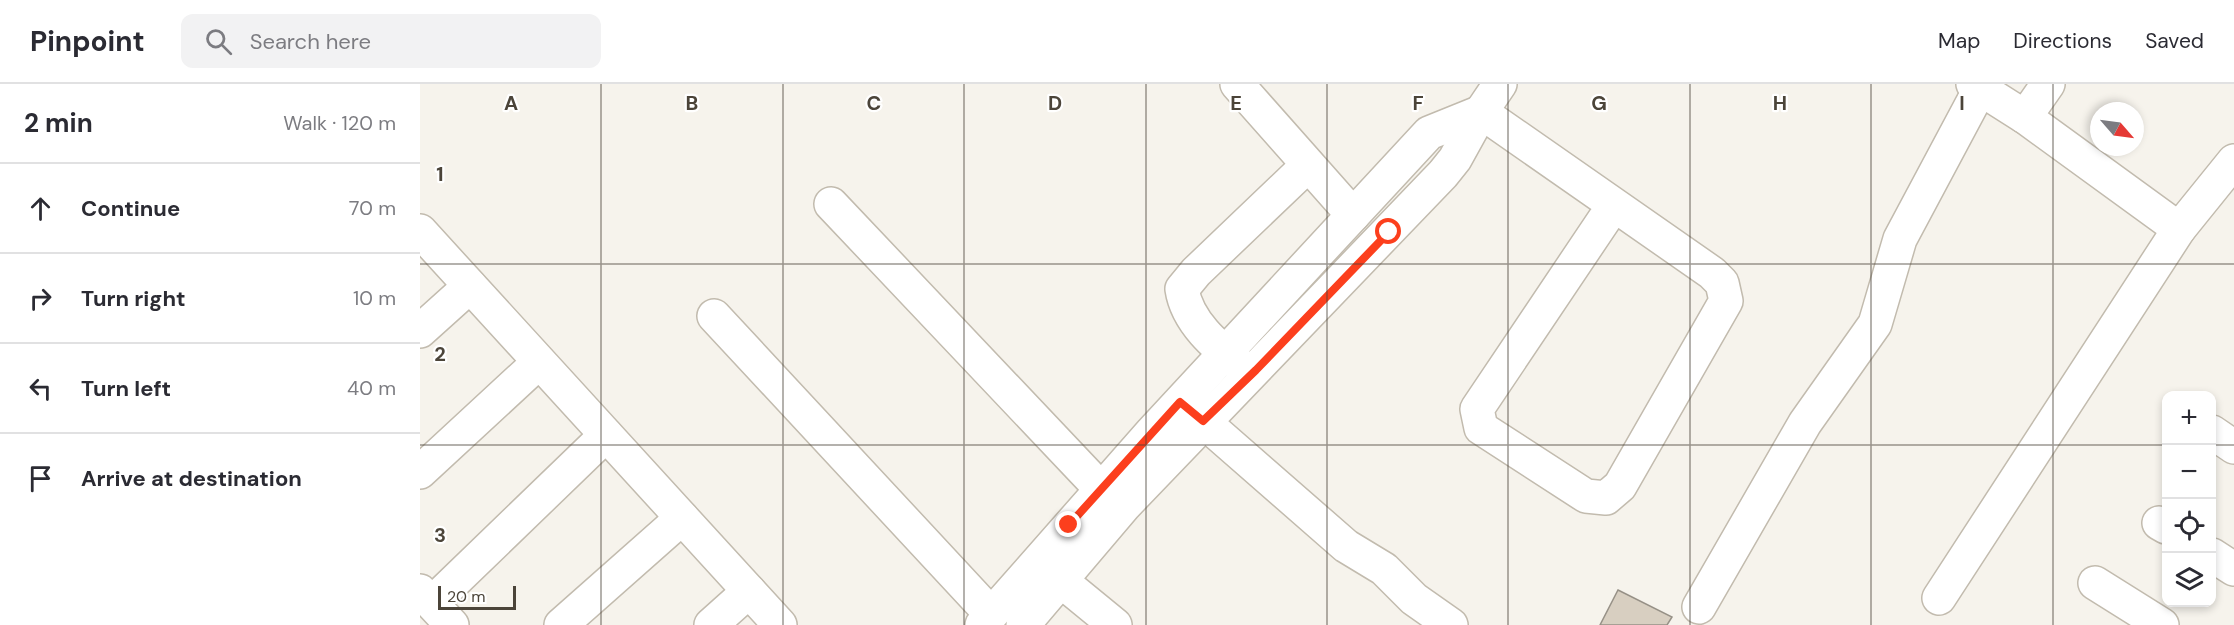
<!DOCTYPE html>
<html lang="en">
<head>
<meta charset="utf-8">
<style>
  body { margin:0; font-family:"DM Sans",sans-serif; background:#f2f2f3; color:#2b2b33 }
  .controls { position:absolute; right:18px; bottom:18px; display:grid; overflow:hidden; border-radius:12px; box-shadow:0 3px 9px #0003 }
  .controls button { width:54px; height:54px; display:grid; place-items:center; padding:0; border:0; border-bottom:2px solid #e1e1e2; background:#fff; color:#2b2b33; font:30px sans-serif }
  .compass { position:absolute; left:1670px; top:18px; width:54px; height:54px; border-radius:50%; background:#fff; box-shadow:0 3px 9px #0003; rotate:118deg }
  .scale { position:absolute; left:18px; bottom:15px; width:78px; box-sizing:border-box; padding-left:6px; border:3px solid #4b4439; border-top:0; font-size:16px; line-height:21px; white-space:nowrap; color:#4b4439; -webkit-text-stroke:4px #fff; paint-order:stroke }
  .stop { position:absolute; width:18px; height:18px; margin:-14px; border:4px solid #fc3f1d; border-radius:50%; background:#fff }
  .stop.end { background:#fc3f1d; border-color:#fff; box-shadow:0 2px 6px #0008 }
  .list { margin:0; padding:0; list-style:none }
  h2 { display:flex; justify-content:space-between; align-items:center; height:78px; margin:0; padding:0 24px; font-size:26px }
  h2 small { font-size:20px; font-weight:400; color:#7c7c81 }
  .list li { display:grid; grid-template-columns:39px 1fr auto; gap:18px; align-items:center; box-sizing:border-box; height:90px; padding:0 24px; border-top:2px solid #e1e1e2 }
  .list b { display:block; font-size:22px; white-space:nowrap }
  .list em { font-size:20px; font-style:normal; color:#7c7c81 }
  .icon { flex:none; width:33px; height:33px; fill:none; stroke:currentColor; stroke-width:2; stroke-linecap:round; stroke-linejoin:round }
  .map { position:relative; flex:none; width:1814px; height:541px; overflow:hidden }
  header { display:flex; align-items:center; gap:36px; box-sizing:border-box; height:84px; padding:0 30px; background:#fff; border-bottom:2px solid #e1e1e2 }
  header strong { font-size:28px }
  nav { display:flex; gap:33px; margin-inline-start:auto; font-size:21px }
  .search { width:420px; height:54px; background:#f2f2f3; display:flex; align-items:center; gap:15px; box-sizing:border-box; padding:0 21px; border-radius:12px; color:#7c7c81; font-size:22px }
  main { display:flex }
  aside { flex:1; background:#fff }
  .map>svg:first-child { display:block }
  .building { fill:#d8cfc1; stroke:#979187; stroke-width:1.5 }
  .lines { fill:none; stroke-linecap:round; stroke-linejoin:round }
  .minor-casing { stroke:#c2bbae; stroke-width:36 }
  .minor { stroke:#fff; stroke-width:33 }
  .route { stroke:#fc3f1d; stroke-width:8 }
  .grid { fill:none; stroke:#4b4439; stroke-width:1.5; stroke-opacity:0.55 }
  .grid-label { font-size:20px; text-anchor:middle; font-weight:bold; fill:#4b4439; stroke:#fff; stroke-width:4.5; stroke-linejoin:round; paint-order:stroke }
</style>
</head>
<body>
<header>
<strong>Pinpoint</strong>
<div class="search"><svg class="icon" aria-label="search" viewBox="0 0 24 24"><circle cx="10" cy="10" r="6"/><path d="M15 15l6 6"/></svg>Search here</div>
<nav><a>Map</a><a>Directions</a><a>Saved</a></nav>
</header>
<main>
<aside>
<h2>2 min<small>Walk · 120 m</small></h2>
<ul class="list">
<li><svg class="icon" aria-label="ahead" viewBox="0 0 24 24"><path d="M12 20V5M6 11l6-6 6 6"/></svg><div><b>Continue</b></div><em>70 m</em></li>
<li><svg class="icon" aria-label="right" viewBox="0 0 24 24"><path d="M7 20v-9h11M14 6l5 5-5 5"/></svg><div><b>Turn right</b></div><em>10 m</em></li>
<li><svg class="icon" aria-label="left" viewBox="0 0 24 24"><path d="M17 20v-9H6M10 6l-5 5 5 5"/></svg><div><b>Turn left</b></div><em>40 m</em></li>
<li><svg class="icon" aria-label="arrive" viewBox="0 0 24 24"><path d="M6 21V4h12l-3 4 3 4H6"/></svg><div><b>Arrive at destination</b></div></li>
</ul>
</aside>
<div class="map">
<svg width="1814" height="541" viewBox="0 0 1814 541">
  <rect width="100%" height="100%" fill="#f6f3ec"/>
  <path class="building" d="M1198,506L1252,533L1247,541H1180Z"/>
  <g class="lines">
    <g class="minor-casing">
      <g id="minor">
        <path d="M817,0L933,131"/>
        <path d="M1553,0L1605,33L1759,145"/>
        <path d="M1061,28L1292,189L1302,199L1306,217L1200,402L1186,414L1166,412L1061,344L1057,325L1194,121"/>
        <path d="M1605,33L1628,0"/>
        <path d="M411,120L681,405"/>
        <path d="M0,147L360,541"/>
        <path d="M294,232L571,530"/>
        <path d="M0,247L50,202"/>
        <path d="M821,282C796,262 767,238 762,205L776,188L888,81"/>
        <path d="M767,323L926,462L964,485L994,515L1031,541"/>
        <path d="M1792,348L1814,363"/>
        <path d="M0,388L119,278"/>
        <path d="M1739,439L1746,443"/>
        <path d="M1792,471L1814,485"/>
        <path d="M623,482L695,541"/>
        <path d="M1675,499L1742,541"/>
        <path d="M0,507L32,541"/>
        <path d="M1519,514L1759,145L1814,77"/>
        <path d="M12,519L186,351"/>
        <path d="M1279,523L1385,339L1455,240L1480,155L1560,5"/>
        <path d="M141,541L262,434"/>
        <path d="M291,541L329,507"/>
        <path d="M562,541L732,348L1009,49L1061,28"/>
        <path d="M603,541L704,422L1023,90L1035,75L1061,28L1080,0"/>
      </g>
    </g>
    <use href="#minor" class="minor"/>
  </g>
  <g class="lines">
    <path class="route" d="M649,441L760,318L783,337L836,286L969,148"/>
  </g>
  <path class="grid" d="M181,0V541M363,0V541M544,0V541M726,0V541M907,0V541M1088,0V541M1270,0V541M1451,0V541M1633,0V541M0,180H1814M0,361H1746M1792,361H1814"/>
  <g class="grid-label">
    <text x="91" y="26">A</text>
    <text x="272" y="26">B</text>
    <text x="454" y="26">C</text>
    <text x="635" y="26">D</text>
    <text x="816" y="26">E</text>
    <text x="998" y="26">F</text>
    <text x="1179" y="26">G</text>
    <text x="1360" y="26">H</text>
    <text x="1542" y="26">I</text>
    <text x="20" y="97">1</text>
    <text x="20" y="277">2</text>
    <text x="20" y="458">3</text>
  </g>
</svg>
<div class="controls">
<button>+</button>
<button>−</button>
<button><svg class="icon" aria-label="locate" viewBox="0 0 24 24"><circle cx="12" cy="12" r="6"/><path d="M12 2v4M12 18v4M2 12h4M18 12h4"/></svg></button>
<button><svg class="icon" aria-label="layers" viewBox="0 0 24 24"><path d="M12 4l9 5-9 5-9-5zM3 14l9 5 9-5"/></svg></button>
</div>
<svg class="compass" viewBox="-18 -18 36 36"><path d="M0-13l5 13h-10z" fill="#e53935"/><path d="M0 13l5-13h-10z" fill="#7c7c81"/></svg>
<div class="scale">20 m</div>
<div class="stop" style="left:969px;top:148px"></div>
<div class="stop end" style="left:649px;top:441px"></div>
</div>
</main>
</body>
</html>
